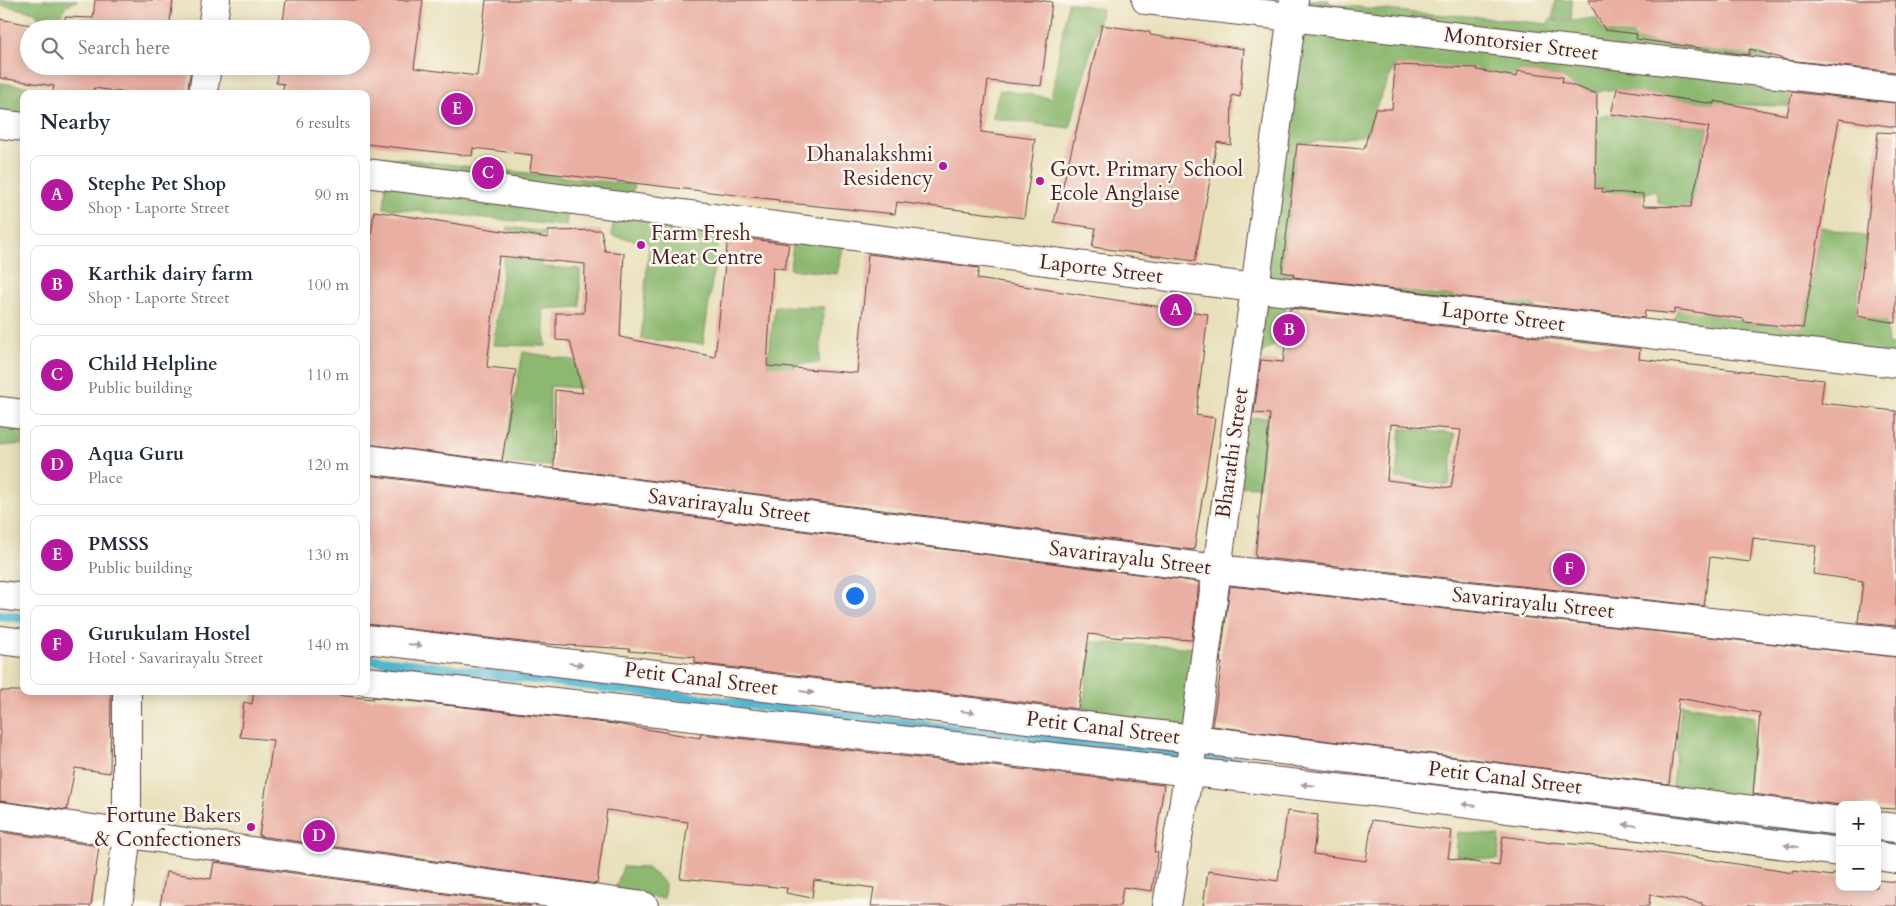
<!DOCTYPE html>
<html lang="en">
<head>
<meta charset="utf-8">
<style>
  body { margin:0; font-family:Cardo,serif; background:#f2f2f3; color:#1f2937 }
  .controls { position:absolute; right:15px; bottom:15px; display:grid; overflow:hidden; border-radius:10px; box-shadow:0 2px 12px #0003 }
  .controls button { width:45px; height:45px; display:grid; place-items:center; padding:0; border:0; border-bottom:1px solid #e0e1e3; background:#fff; color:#1f2937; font:25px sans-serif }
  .you { position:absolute; left:854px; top:595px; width:18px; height:18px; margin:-12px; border:4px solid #fff; border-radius:50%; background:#1a73e8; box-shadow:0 0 0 8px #1a73e833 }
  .badge { display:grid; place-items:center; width:32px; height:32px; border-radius:50%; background:#b5179e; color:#fff; font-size:16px; font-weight:700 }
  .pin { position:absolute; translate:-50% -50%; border:2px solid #fff; box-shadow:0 1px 5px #0006 }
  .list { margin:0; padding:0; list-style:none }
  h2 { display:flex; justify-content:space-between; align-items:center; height:65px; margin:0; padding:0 20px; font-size:21px }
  h2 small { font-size:16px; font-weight:400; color:#747a83 }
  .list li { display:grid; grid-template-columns:32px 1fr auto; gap:15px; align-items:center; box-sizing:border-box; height:80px; margin:0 10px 10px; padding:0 10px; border:1px solid #e0e1e3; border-radius:10px }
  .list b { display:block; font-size:19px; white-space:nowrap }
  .list p { margin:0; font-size:16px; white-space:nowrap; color:#747a83 }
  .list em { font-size:16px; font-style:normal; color:#747a83 }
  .icon { flex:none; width:28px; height:28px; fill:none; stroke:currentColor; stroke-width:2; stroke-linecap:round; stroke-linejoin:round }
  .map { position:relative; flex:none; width:1896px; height:906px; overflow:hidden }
  .search { position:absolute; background:#fff; box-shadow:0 2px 12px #0003; left:20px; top:20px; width:350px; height:55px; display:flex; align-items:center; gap:12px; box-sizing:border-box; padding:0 18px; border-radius:28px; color:#747a83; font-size:19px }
  .panel { position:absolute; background:#fff; box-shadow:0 2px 12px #0003; left:20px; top:90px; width:350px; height:605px; border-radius:10px }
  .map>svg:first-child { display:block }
  .forest { fill:#8cb870; stroke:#6b6c4e }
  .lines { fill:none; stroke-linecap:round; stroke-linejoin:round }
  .stream { stroke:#51b7d0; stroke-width:10 }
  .building { fill:#eaafa3; fill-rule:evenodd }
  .street-casing { stroke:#623c41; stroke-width:30 }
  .secondary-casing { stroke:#623c41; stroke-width:30 }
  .street { stroke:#fff; stroke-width:28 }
  .secondary { stroke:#fff; stroke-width:28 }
  .oneway { fill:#ae9aa0 }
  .poi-dot { fill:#b5179e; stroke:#fbf7ec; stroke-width:2 }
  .labels { text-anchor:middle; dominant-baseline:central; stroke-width:5; stroke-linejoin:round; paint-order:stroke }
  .street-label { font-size:21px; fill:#4a1f2b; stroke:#fbf7ec }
  .poi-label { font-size:21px; fill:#4a1f2b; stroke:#fbf7ec; text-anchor:end }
</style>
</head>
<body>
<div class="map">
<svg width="1896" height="906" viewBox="0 0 1896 906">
  <rect width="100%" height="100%" fill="#fbf7ec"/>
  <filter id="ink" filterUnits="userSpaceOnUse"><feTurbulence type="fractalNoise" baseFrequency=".02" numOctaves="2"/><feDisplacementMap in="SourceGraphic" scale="10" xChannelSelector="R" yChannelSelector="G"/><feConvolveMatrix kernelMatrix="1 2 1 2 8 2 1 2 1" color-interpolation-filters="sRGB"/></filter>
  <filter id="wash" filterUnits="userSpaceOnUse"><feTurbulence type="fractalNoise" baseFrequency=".0096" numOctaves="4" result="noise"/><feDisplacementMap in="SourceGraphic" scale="20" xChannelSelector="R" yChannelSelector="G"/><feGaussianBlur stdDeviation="1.12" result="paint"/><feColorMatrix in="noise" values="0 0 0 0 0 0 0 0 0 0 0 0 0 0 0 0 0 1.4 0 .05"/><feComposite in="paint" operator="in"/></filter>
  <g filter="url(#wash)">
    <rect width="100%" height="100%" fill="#e8e0bb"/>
    <g class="forest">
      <path d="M0,0H78L65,7L57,24L42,22L35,12L0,5Z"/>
      <path d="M1297,0H1329V4L1426,14L1468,16L1548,24L1550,19C1563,24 1582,19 1596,18L1604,32L1634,35L1636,40L1750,56L1752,52L1806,69L1296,14Z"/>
      <path d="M1555,0H1572L1571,19H1553Z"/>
      <path d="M1068,2L1102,9L1070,128L991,118L1000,90L1051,98Z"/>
      <path d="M1295,21L1896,100L1879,115L1823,107L1712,104L1617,89L1592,92L1571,85L1562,77L1518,71L1512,77L1395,65L1375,109L1368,135L1297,144L1282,272L1438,296L1480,295L1532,299L1537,311L1672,327L1678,307L1744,322L1803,328L1821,227L1866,237L1855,315L1886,321L1888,345H1896V362L1256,287Z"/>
      <path d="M0,83L46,89L45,94H24V121L0,118Z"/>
      <path d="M1611,114L1708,127L1697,180L1709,195L1680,215L1670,207L1658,202L1656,190L1643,194L1612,193L1602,188L1571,190L1562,168H1596L1597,117Z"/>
      <path d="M366,155L634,185L630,203L366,169Z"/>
      <path d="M386,183L568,206L566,226L384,208Z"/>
      <path d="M614,213L720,225L703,344L641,339L649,243L612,236Z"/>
      <path d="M508,227L544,232L541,267L580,269V307L543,309L546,346L493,345Z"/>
      <path d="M794,236L844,244L837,274L790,269Z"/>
      <path d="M1259,293L1312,306H1286L1280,341L1252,359Z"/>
      <path d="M775,306L824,307L819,363L796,364L791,387L765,384Z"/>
      <path d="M523,352L591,363L592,389L550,386V466L503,463Z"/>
      <path d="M0,415L24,419V444L0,446Z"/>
      <path d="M1268,417L1259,487L1232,486L1241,419Z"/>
      <path d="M1401,428L1455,434L1449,485L1396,478Z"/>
      <path d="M1091,642L1199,648L1186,732L1082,718Z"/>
      <path d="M1682,704L1755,717L1747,799L1671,792Z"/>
      <path d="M1458,832L1500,836L1498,860L1456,856Z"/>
      <path d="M623,867L647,868L665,883L664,898L613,896Z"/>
    </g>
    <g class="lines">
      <g class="stream">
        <path d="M0,615L24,618"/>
        <path d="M366,659L1392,781"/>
        <path d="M1479,791L1840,837"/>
        <path d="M1877,842L1896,844"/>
      </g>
    </g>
    <g id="blocks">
      <g class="building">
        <path d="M95,0H173L169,29H65V17L93,18Z"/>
        <path d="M286,0H423L414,68L477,76L486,0H1038L1052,2L1041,86L988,81L981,132L1035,139L1024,218L897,202L895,214L779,202V200L530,171L532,155L473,148L472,156L366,144V94H282L284,84L276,83L278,66H361V29H282Z"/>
        <path d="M1588,0H1896V72L1787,60L1750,49L1749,55L1636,39L1637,34L1605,30Z"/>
        <path d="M0,19L51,29H29V66L191,68L187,94H136L94,88L93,94H52L54,86L0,78Z"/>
        <path d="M1102,25L1150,32V35L1244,49L1240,97L1232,95L1231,145L1217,142L1195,261L1092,247L1096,228L1054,222Z"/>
        <path d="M1395,65L1477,68V70L1517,77L1518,71L1563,77L1562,82L1597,94L1595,189L1603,188L1602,192L1643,194V206L1691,207L1709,127L1611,114L1617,89L1714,104V101L1787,115L1792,92L1896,103V127L1839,119L1803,328L1744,322V319L1674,309V314L1645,311L1644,318L1293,277L1294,274L1282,272L1297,144L1364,149L1375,109H1392Z"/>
        <path d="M1878,132L1896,133V323L1857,316Z"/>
        <path d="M374,211L548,238V231L601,230L605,251L624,253L620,337L715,357L728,236L789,244L785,269L773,267L767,366L857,373L868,254L979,268L977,279L1208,314L1196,415L1215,418L1194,550L554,468L555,390L583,393L570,341L556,340V313H584L585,264L499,256L487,367L516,370L502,461L366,444V277Z"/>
        <path d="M1290,308L1640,349L1639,359L1824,380L1821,403L1896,411V626L1858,622L1863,581L1813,574L1816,546L1753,538L1750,562L1710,557L1704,606L1255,557L1270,414L1254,413L1261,360L1283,362ZM1391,424L1461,430L1451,488L1387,480Z"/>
        <path d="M366,475L1199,582L1192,640L1123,636L1122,638L1089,634L1078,709L695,663V657L629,651L630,649L531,643L366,624Z"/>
        <path d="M1230,586L1896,657V809L1877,808V805H1840L1753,794L1760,713L1679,698L1669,784L1212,726L1222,663H1220Z"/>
        <path d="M0,691H111L110,773L75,768L67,810L0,801Z"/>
        <path d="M254,691H298L373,699V697L615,724L700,738L701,734L1164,785L1154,852H1158L1152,891L1123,887L1120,906H871L874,888L814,880L812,898L786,893L787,888L680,878L688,822L607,810L597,884L259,836L273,740L240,737L244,702L252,704Z"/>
        <path d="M1287,811L1318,815L1313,854L1366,861L1372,820L1452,831L1448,858L1499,866L1503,836L1551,843V842L1631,849L1687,857V856L1793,873L1794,871L1833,876V874L1840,875V887H1877V880L1896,882V906H1702V903L1650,895L1649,906H1203L1208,871L1278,881Z"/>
        <path d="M0,832L99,846L91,906H0Z"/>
        <path d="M214,862L531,906H160L166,872L211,879Z"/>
      </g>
    </g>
  </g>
  <g filter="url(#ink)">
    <use href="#blocks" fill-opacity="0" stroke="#623c41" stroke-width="1"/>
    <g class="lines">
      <g class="street-casing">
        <g id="street">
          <path d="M1146,0L1896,88"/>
          <path d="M0,124L24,127"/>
          <path d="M366,173L1255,288L1896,363"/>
          <path d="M0,411L24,414"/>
          <path d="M366,459L1217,569L1896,642"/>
          <path d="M0,595L24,598"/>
          <path d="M366,639L1194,739L1840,821"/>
          <path d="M0,640L24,643"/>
          <path d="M366,681L1400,795L1840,852"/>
          <path d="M0,816L644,906"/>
          <path d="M1877,826L1896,828"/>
          <path d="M1877,856L1896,859"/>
        </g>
      </g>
      <g class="secondary-casing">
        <g id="secondary">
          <path d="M212,29L216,0"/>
          <path d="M203,94L207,66"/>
          <path d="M118,906L127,834V691"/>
          <path d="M1167,906L1194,739L1294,0"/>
        </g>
      </g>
      <use href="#street" class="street"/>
      <use href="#secondary" class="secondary"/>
    </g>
    <defs><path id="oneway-solid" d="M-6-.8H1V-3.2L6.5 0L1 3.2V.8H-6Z" transform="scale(1.25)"/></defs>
    <g class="oneway">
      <use href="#oneway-solid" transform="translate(415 645) rotate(7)"/>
      <use href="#oneway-solid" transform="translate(576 664) rotate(7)"/>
      <use href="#oneway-solid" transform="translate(807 692) rotate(7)"/>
      <use href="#oneway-solid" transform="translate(968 712) rotate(7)"/>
      <use href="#oneway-solid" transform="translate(1308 785) rotate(-174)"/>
      <use href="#oneway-solid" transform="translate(1469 805) rotate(-173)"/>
      <use href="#oneway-solid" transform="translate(1630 825) rotate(-173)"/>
      <use href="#oneway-solid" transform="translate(1791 846) rotate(-173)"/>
    </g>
  </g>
  <g class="poi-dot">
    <circle cx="943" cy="166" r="5"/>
    <circle cx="1040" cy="181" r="5"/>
    <circle cx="641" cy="245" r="5"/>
    <circle cx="251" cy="827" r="5"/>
  </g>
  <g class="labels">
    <g class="street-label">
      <text transform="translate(1521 44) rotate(7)">Montorsier Street</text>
      <text transform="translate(1101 269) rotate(7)">Laporte Street</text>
      <text transform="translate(1503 317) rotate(7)">Laporte Street</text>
      <text transform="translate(1232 453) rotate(-82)">Bharathi Street</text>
      <text transform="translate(729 506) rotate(7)">Savarirayalu Street</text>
      <text transform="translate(1130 558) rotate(7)">Savarirayalu Street</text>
      <text transform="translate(1533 603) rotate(6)">Savarirayalu Street</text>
      <text transform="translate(701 679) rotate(7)">Petit Canal Street</text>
      <text transform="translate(1103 728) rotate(7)">Petit Canal Street</text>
      <text transform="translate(1505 778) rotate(7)">Petit Canal Street</text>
    </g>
    <g class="poi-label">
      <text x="933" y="154">Dhanalakshmi<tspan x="933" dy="24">Residency</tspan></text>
      <text x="1050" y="169" text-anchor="start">Govt. Primary School<tspan x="1050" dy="24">Ecole Anglaise</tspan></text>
      <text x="651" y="233" text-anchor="start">Farm Fresh<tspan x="651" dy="24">Meat Centre</tspan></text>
      <text x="241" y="815">Fortune Bakers<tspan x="241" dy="24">&amp; Confectioners</tspan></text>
    </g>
  </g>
</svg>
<div class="controls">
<button>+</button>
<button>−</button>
</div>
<div class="you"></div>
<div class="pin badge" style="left:1176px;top:310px">A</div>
<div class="pin badge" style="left:1289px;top:330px">B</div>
<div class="pin badge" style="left:488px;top:173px">C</div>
<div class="pin badge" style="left:319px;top:836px">D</div>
<div class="pin badge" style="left:457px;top:109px">E</div>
<div class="pin badge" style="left:1569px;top:569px">F</div>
<div class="search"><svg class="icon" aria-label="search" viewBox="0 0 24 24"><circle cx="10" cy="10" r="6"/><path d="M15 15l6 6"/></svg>Search here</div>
<section class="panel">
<h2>Nearby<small>6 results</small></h2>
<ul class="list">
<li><span class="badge">A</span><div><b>Stephe Pet Shop</b><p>Shop · Laporte Street</p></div><em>90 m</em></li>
<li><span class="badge">B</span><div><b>Karthik dairy farm</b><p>Shop · Laporte Street</p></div><em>100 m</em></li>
<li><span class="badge">C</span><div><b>Child Helpline</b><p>Public building</p></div><em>110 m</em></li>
<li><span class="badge">D</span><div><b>Aqua Guru</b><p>Place</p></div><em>120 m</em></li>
<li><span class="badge">E</span><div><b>PMSSS</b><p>Public building</p></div><em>130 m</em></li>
<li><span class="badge">F</span><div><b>Gurukulam Hostel</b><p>Hotel · Savarirayalu Street</p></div><em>140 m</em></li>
</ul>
</section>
</div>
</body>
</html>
